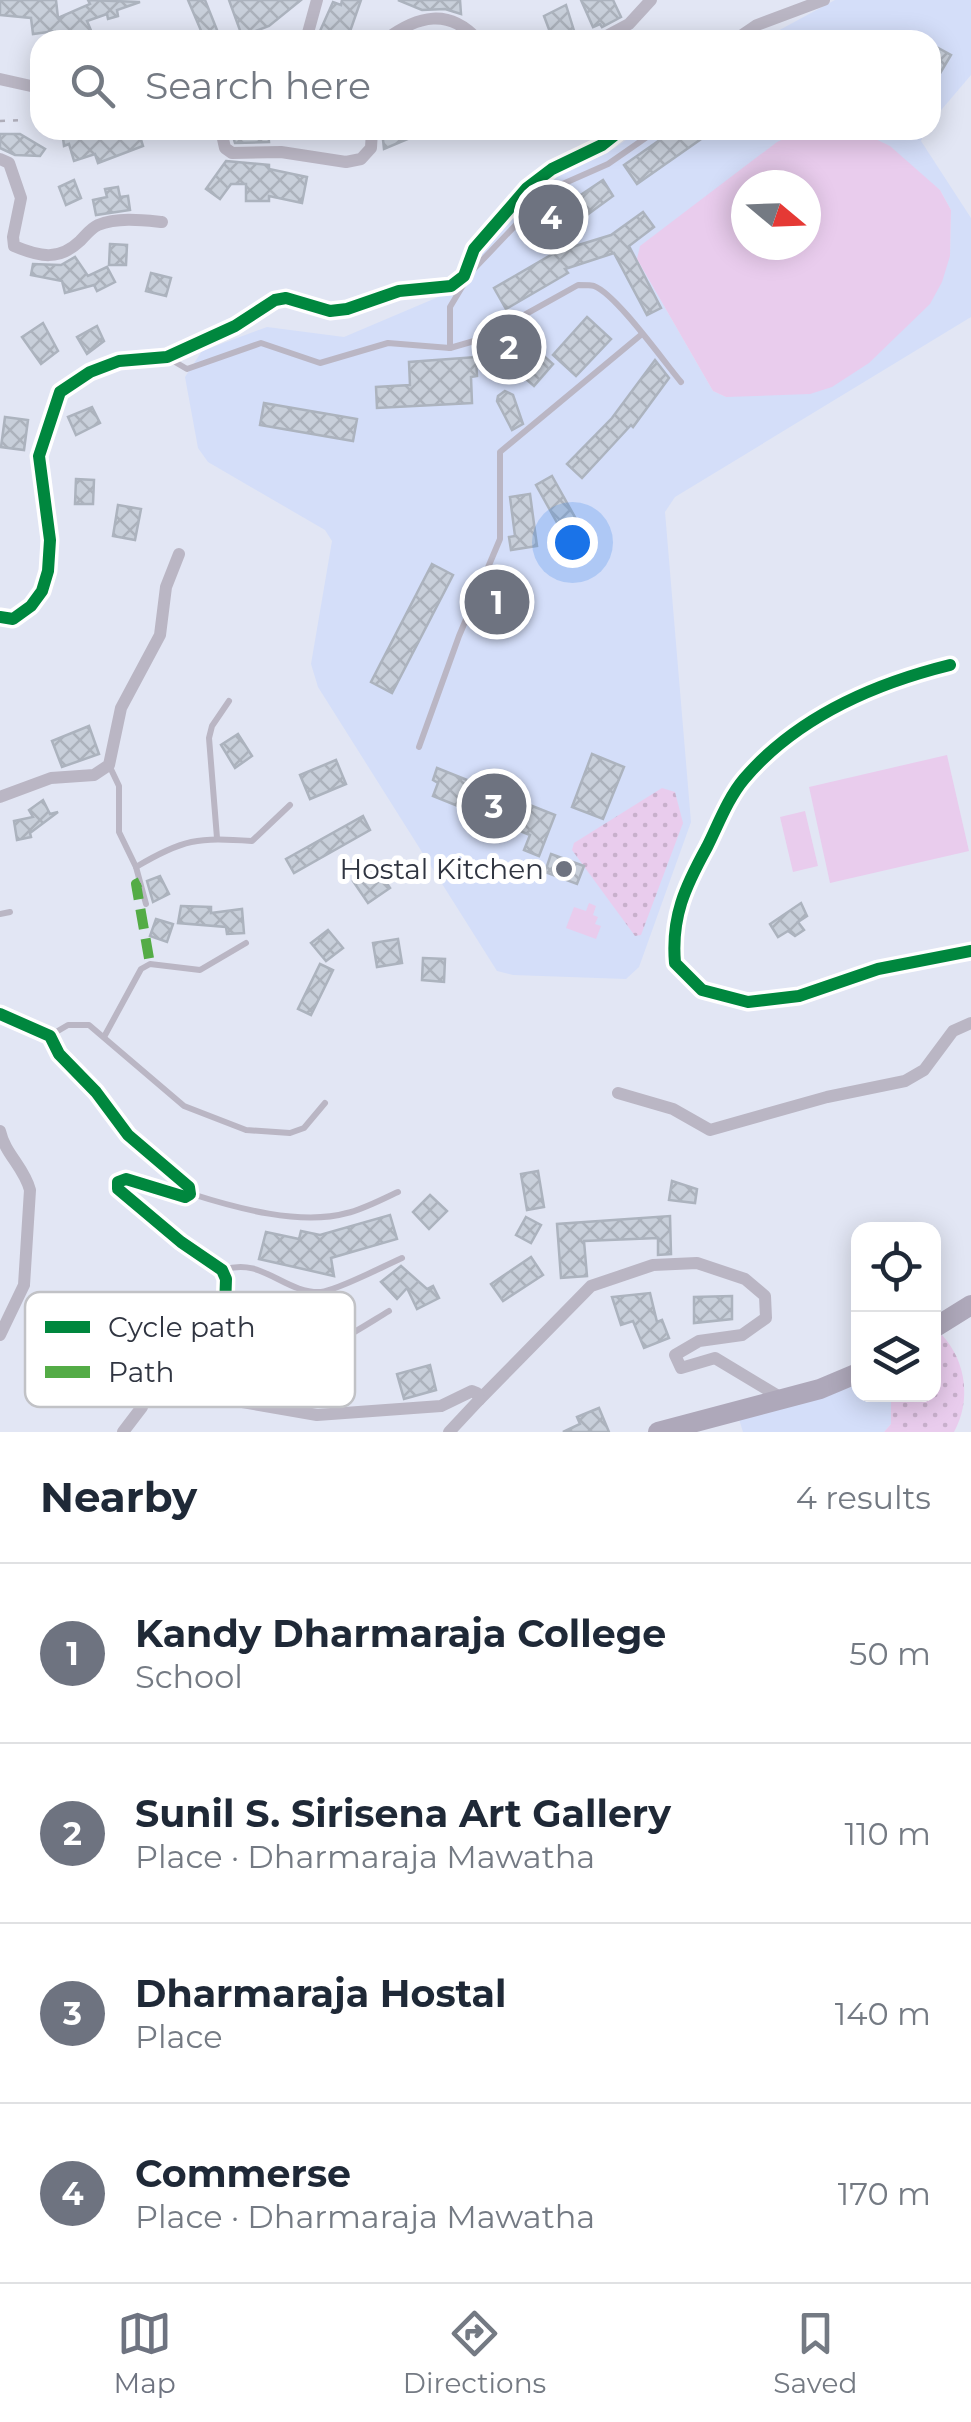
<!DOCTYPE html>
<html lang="en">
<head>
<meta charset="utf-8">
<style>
  body { margin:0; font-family:Montserrat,sans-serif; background:#f2f2f3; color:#1f2937 }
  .controls { position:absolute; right:30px; bottom:30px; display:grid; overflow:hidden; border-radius:20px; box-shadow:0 5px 25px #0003 }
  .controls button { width:90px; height:90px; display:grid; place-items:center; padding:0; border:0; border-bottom:2px solid #e0e1e3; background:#fff; color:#1f2937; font:50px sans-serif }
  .compass { position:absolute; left:731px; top:170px; width:90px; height:90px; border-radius:50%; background:#fff; box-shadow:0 5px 25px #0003; rotate:109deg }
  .you { position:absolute; left:572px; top:542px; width:35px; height:35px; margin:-25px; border:8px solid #fff; border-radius:50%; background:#1a73e8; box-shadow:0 0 0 15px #1a73e833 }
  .badge { display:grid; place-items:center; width:65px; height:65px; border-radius:50%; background:#6e7380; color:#fff; font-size:32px; font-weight:700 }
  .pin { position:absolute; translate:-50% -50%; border:5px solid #fff; box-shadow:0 2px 10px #0006 }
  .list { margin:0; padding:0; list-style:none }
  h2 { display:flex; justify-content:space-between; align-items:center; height:130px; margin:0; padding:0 40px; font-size:42px }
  h2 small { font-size:32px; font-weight:400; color:#747a83 }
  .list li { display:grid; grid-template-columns:65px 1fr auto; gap:30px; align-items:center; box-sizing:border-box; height:180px; padding:0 40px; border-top:2px solid #e0e1e3 }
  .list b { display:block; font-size:38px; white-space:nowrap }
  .list p { margin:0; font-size:32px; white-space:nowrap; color:#747a83 }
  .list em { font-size:32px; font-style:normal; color:#747a83 }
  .icon { flex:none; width:55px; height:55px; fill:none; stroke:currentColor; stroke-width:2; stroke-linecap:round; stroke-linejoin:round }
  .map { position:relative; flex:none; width:971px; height:1432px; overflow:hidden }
  .search { position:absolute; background:#fff; box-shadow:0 5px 25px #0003; left:30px; right:30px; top:30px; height:110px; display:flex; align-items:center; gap:25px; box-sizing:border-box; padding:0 35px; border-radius:30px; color:#747a83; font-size:38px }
  .sheet { height:850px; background:#fff }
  nav { display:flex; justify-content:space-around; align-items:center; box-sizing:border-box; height:140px; border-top:2px solid #e0e1e3; background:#fff; font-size:28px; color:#747a83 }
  nav a { display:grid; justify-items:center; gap:5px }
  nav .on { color:#6e7380 }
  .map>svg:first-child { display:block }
  .built { fill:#d4def9 }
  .green { fill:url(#green-dots) }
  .pitch { fill:#e9cced; fill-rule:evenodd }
  .building { fill:url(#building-cross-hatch); stroke:#acb3be; stroke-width:2.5 }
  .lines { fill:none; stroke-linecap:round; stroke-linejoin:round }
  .path { stroke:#aeadb9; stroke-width:2.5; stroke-dasharray:5 8; stroke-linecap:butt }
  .service { stroke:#bab6c4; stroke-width:6 }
  .minor { stroke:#bab6c4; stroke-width:12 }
  .trunk { stroke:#aea8ba; stroke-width:20 }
  .quiet { stroke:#54ac46; stroke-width:10; stroke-dasharray:20 10; stroke-linecap:butt }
  .cycleway-casing { stroke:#fff; stroke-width:19 }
  .cycleway { stroke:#00873e; stroke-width:12 }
  .poi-dot { fill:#6e7380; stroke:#fff; stroke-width:4 }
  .labels { text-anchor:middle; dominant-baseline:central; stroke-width:10; stroke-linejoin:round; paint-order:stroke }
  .poi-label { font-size:28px; fill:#303541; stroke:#fff; text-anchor:end }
  .key { fill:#fff; stroke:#c1c2c6; stroke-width:2.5 }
  .key-label { font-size:28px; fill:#303541 }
</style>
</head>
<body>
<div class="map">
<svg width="971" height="1432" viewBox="0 0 971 1432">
  <defs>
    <pattern id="green-dots" width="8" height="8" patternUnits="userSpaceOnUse" patternTransform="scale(2.5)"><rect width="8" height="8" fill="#e9cced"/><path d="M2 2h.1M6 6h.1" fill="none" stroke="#c8b0cc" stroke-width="1.8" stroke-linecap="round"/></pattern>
    <pattern id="building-cross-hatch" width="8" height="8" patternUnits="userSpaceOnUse" patternTransform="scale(2.5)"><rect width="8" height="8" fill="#c8cfda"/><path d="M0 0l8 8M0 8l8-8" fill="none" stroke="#acb2bc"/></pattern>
  </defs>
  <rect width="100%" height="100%" fill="#e2e6f4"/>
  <g class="built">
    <path d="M835,0H971V75L931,122V40H761Z"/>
    <path d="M640,130H807L637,259L713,391L726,397L950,256L951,210L940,190L863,133L846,130H925L921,141L971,218V317L675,497L665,512L691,822L639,967L626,979L513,975L497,971L318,687L311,664L332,541L325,530L208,462L198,448L185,377L202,351L267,327L344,337L443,295L538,186L615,148Z"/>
    <path d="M858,1382V1394L891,1395V1424L884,1432H743L739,1419Z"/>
  </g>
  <g class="green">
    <path d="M662,788L675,792L683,823L641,935L635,936L572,850L574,843Z"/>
    <path d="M942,1335C967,1362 971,1402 954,1432H884L891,1424V1395L934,1394V1340Z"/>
  </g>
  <g class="pitch">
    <path d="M803,130L863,133L890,146L940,190L951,210L950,256L942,282L930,304L869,363L832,387L810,394L726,397L713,391L637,259L640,246L777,142ZM806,185V245H746V185Z"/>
    <path d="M947,755L969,851L830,883L809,787Z"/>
    <path d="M805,811L818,866L793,872L780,817Z"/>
    <path d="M589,903L596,906L593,915L598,917L595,924L601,926L596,939L566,928L574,907L586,911Z"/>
  </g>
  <g class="building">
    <path d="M0,0H56L58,18L90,4L88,0L140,2L117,10L118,16L108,19L107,14L87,21L95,40H59L55,31L33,34L31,18L0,15Z"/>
    <path d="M188,0H205L221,40H205Z"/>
    <path d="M229,0H301L269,26L242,36Z"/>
    <path d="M342,0H361L347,40H316L333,2L341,5Z"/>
    <path d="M398,0H460L461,14L445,9L422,10Z"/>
    <path d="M581,0H613L621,17L602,27L600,24L593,27Z"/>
    <path d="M566,5L576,37L570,40H553L544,16Z"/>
    <path d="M931,44L951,55L939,75L931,71Z"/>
    <path d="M62,130H92L93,135L111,130H138L143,146L98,163L95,154L74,161L69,144L64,146Z"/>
    <path d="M231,130H268L269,142L235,143Z"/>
    <path d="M382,130H429L384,149Z"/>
    <path d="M674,130H714L637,184L624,165Z"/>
    <path d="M0,134H20L45,149L40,156L15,155L0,148Z"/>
    <path d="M226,161L269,165V169L307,177L302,203L269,196V201H246V184H231L220,199L206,189Z"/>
    <path d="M74,180L81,198L66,205L59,187Z"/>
    <path d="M603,180L613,196L587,215L576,198Z"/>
    <path d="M118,187L120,197L128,196L130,210L96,215L93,200L107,197L105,189Z"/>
    <path d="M568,194L579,208L533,240L524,226Z"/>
    <path d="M643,212L654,227L629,246L661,308L647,315L614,253L565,269L568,273L506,309L494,288L556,252L611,235Z"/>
    <path d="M110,244L127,245L126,265H109Z"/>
    <path d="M75,257L88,276L107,267L115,282L97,291L94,285L65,293L62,281L31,275L33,264L61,265Z"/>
    <path d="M151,273L171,278L166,296L146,291Z"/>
    <path d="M587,317L611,339L576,376L553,355Z"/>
    <path d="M43,323L58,351L41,364L22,337Z"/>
    <path d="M520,325L537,350L553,364L534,386L511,366L502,372L483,346Z"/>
    <path d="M97,326L104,341L87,354L77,337Z"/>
    <path d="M476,357L477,376L471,377L472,403L377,408L376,387L410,385L409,362Z"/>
    <path d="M655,360L669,378L633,427L631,425L582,478L567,464L612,418Z"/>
    <path d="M505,391L513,395L523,424L512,430L497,401L498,396Z"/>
    <path d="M264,403L357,419L353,441L260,425Z"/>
    <path d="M92,407L100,423L76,435L68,417Z"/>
    <path d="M5,417L28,420L24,450L1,447Z"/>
    <path d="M552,476L576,519L560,528L536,485Z"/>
    <path d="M76,479L94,480L93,504H75Z"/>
    <path d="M530,494L537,546L511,550L509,537L515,536L510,497Z"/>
    <path d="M118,505L141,509L135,540L113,536Z"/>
    <path d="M432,564L453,575L392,693L371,682Z"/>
    <path d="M89,726L99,754L62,767L52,741Z"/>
    <path d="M238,734L252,756L235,768L221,745Z"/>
    <path d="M592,754L624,767L603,819L572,807Z"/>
    <path d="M336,760L346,784L310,799L300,775Z"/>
    <path d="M437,768L555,815L539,856L524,850L530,835L433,796L438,783L433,780Z"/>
    <path d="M43,800L50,814L58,812L30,833L31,837L17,840L14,821L33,817L29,810Z"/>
    <path d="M363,816L370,830L294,873L286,859Z"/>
    <path d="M551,854L584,866L577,884L545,872Z"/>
    <path d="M375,866L390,888L368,903L353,881Z"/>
    <path d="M160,876L169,894L153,902L147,881Z"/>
    <path d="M801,903L807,916L798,922L804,930L795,936L788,931L778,937L770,924Z"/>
    <path d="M181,906L211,907V913L242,909L244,933L227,934L226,927L178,923Z"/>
    <path d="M156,919L173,924L167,942L150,936Z"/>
    <path d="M328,930L343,948L326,961L311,943Z"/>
    <path d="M398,939L402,963L377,967L373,943Z"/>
    <path d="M423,958L445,959L444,982L422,980Z"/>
    <path d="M320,964L333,970L311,1015L298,1009Z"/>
    <path d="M538,1171L544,1207L527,1210L521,1174Z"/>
    <path d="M672,1181L697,1189L695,1203L669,1200Z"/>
    <path d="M430,1195L447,1211L429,1229L413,1212Z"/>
    <path d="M390,1215L397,1239L331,1258L334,1276L259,1259L266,1232L299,1239L301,1231L320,1235Z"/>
    <path d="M670,1216L671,1254L658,1255V1238L584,1241L587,1276L561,1278L557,1224Z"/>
    <path d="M526,1217L541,1225L531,1243L516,1235Z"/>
    <path d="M531,1257L543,1275L503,1301L491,1284Z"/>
    <path d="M401,1266L427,1289L433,1286L439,1298L417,1309L407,1288L397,1299L381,1282Z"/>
    <path d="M650,1293L657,1322L662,1320L669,1338L644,1348L633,1321L621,1325L612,1297Z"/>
    <path d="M732,1296V1319L694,1323V1297Z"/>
    <path d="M430,1365L436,1390L404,1399L397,1374Z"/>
    <path d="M599,1408L609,1432H563L580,1424L577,1417Z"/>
  </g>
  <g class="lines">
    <path class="path" d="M0,121L26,120"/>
    <g class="service">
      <path d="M450,348V307L471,272L549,190L608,164L657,130"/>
      <path d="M170,359L187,369L261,343L320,363L388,343L450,348L481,339L578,285C581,285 592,285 594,286C616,294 664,362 681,382"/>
      <path d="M419,747L459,636L500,539V452L642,334"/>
      <path d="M109,765L119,786V832L136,867L146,904"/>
      <path d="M217,838L209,738L212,726L229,701"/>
      <path d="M136,867C183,839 198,837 252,841L290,805"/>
      <path d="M0,914L10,912"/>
      <path d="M51,1035L68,1025H89L184,1106L246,1130L290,1133L304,1128L325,1103"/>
      <path d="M104,1037L141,969L150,964L200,970L246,943"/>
      <path d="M192,1194C236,1208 301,1226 347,1213C364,1209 382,1199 398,1192"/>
      <path d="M224,1270C261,1256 285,1294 321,1292C338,1290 384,1266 402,1258"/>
      <path d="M251,1347C323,1356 330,1347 389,1311"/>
    </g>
    <g class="minor">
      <path d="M129,40H184"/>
      <path d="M306,40L317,0"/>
      <path d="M385,40C418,15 449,8 478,40"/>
      <path d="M599,40L629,24L651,0"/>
      <path d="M735,40L757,25L824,0"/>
      <path d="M0,79L40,88"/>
      <path d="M38,119L40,117"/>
      <path d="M221,130L225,148L232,153L281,152L346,162L361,159L371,148L372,130"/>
      <path d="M0,159L9,163L21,198L13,237L14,246C40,257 59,261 80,241C85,236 91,228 98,225C118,217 142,220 162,222"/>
      <path d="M0,617L13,619L31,606L42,591L48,571L50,540L39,456L60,392L90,372L119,361L167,357L235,326L275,300L286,298L330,311L347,309L399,291L451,286L464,276L474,249L527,188L552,169L602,145L621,130"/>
      <path d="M950,665C873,684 796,718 744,779C728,798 718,825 707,847C685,887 671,917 675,963L702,990L748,1002L799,996L878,969L971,951"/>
      <path d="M0,797L51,778L94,775L109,765L121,708L160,635L166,587L179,554"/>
      <path d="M0,1014L50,1036L59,1054L96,1092L128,1135L189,1187L190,1194L185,1197L126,1179L118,1182V1189L181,1242L222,1270L226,1279L225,1307L248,1334L251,1347L209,1363L181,1364L166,1381"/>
      <path d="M618,1093L673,1109L710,1130L827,1097L905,1081L924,1070L953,1031L971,1023"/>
      <path d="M0,1131C5,1154 24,1167 30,1190L24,1285L0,1335"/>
      <path d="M479,1400L591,1286L653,1265L697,1263L745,1279L765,1296L766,1318L742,1335L699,1341L675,1355L681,1368L715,1358L783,1399"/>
      <path d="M123,1432L142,1407L146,1388L159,1379L202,1395L317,1415L441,1406L472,1391L477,1393L479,1400L449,1432"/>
    </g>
    <g class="trunk">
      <path d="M934,1328L971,1305"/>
      <path d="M658,1432L820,1389L858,1373"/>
    </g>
    <path class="quiet" d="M140,882L136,884L150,964"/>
    <g class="cycleway-casing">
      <g id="cycleway">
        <path d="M0,617L13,619L31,606L42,591L48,571L50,540L39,456L60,392L90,372L119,361L167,357L235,326L275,300L286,298L330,311L347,309L399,291L451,286L464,276L474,249L527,188L552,169L602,145L621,130"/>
        <path d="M950,665C873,684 796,718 744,779C728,798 718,825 707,847C685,887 671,917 675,963L702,990L748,1002L799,996L878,969L971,951"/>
        <path d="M0,1014L50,1036L59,1054L96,1092L128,1135L189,1187L190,1194L185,1197L126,1179L118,1182V1189L181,1242L222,1270L226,1279L225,1307L248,1334L251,1347L209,1363L181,1364L166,1381"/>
      </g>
    </g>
    <use href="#cycleway" class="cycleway"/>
  </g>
  <circle class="poi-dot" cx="564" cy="869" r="10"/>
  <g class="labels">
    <g class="poi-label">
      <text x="544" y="869">Hostal Kitchen</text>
    </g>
  </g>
  <rect x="25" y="1292" width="330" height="115" rx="15" class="key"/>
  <rect x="45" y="1321" width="45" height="12" fill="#00873e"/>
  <rect x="45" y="1366" width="45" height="12" fill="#54ac46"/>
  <g class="key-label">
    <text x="108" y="1337">Cycle path</text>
    <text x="108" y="1382">Path</text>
  </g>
</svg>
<div class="controls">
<button><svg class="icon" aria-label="locate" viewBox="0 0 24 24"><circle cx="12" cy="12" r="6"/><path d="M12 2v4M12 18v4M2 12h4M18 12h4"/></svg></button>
<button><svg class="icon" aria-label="layers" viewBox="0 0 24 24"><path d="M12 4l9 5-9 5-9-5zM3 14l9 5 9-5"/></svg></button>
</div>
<svg class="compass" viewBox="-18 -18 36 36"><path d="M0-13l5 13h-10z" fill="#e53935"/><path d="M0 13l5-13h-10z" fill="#747a83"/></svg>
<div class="you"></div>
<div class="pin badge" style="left:497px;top:602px">1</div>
<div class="pin badge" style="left:509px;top:347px">2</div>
<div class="pin badge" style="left:494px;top:806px">3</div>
<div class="pin badge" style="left:551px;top:217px">4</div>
<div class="search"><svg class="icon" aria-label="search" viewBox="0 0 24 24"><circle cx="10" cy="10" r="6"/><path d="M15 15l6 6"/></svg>Search here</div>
</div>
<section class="sheet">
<h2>Nearby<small>4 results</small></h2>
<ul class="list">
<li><span class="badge">1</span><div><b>Kandy Dharmaraja College</b><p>School</p></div><em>50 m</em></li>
<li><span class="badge">2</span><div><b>Sunil S. Sirisena Art Gallery</b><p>Place · Dharmaraja Mawatha</p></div><em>110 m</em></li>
<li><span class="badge">3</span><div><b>Dharmaraja Hostal</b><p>Place</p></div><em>140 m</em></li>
<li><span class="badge">4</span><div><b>Commerse</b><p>Place · Dharmaraja Mawatha</p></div><em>170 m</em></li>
</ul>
</section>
<nav>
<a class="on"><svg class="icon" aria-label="map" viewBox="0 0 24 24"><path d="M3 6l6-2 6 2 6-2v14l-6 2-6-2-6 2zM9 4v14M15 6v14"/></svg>Map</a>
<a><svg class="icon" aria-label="directions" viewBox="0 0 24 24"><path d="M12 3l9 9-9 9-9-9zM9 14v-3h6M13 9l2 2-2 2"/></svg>Directions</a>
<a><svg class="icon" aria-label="saved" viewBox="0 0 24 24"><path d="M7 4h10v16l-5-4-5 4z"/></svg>Saved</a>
</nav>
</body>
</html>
